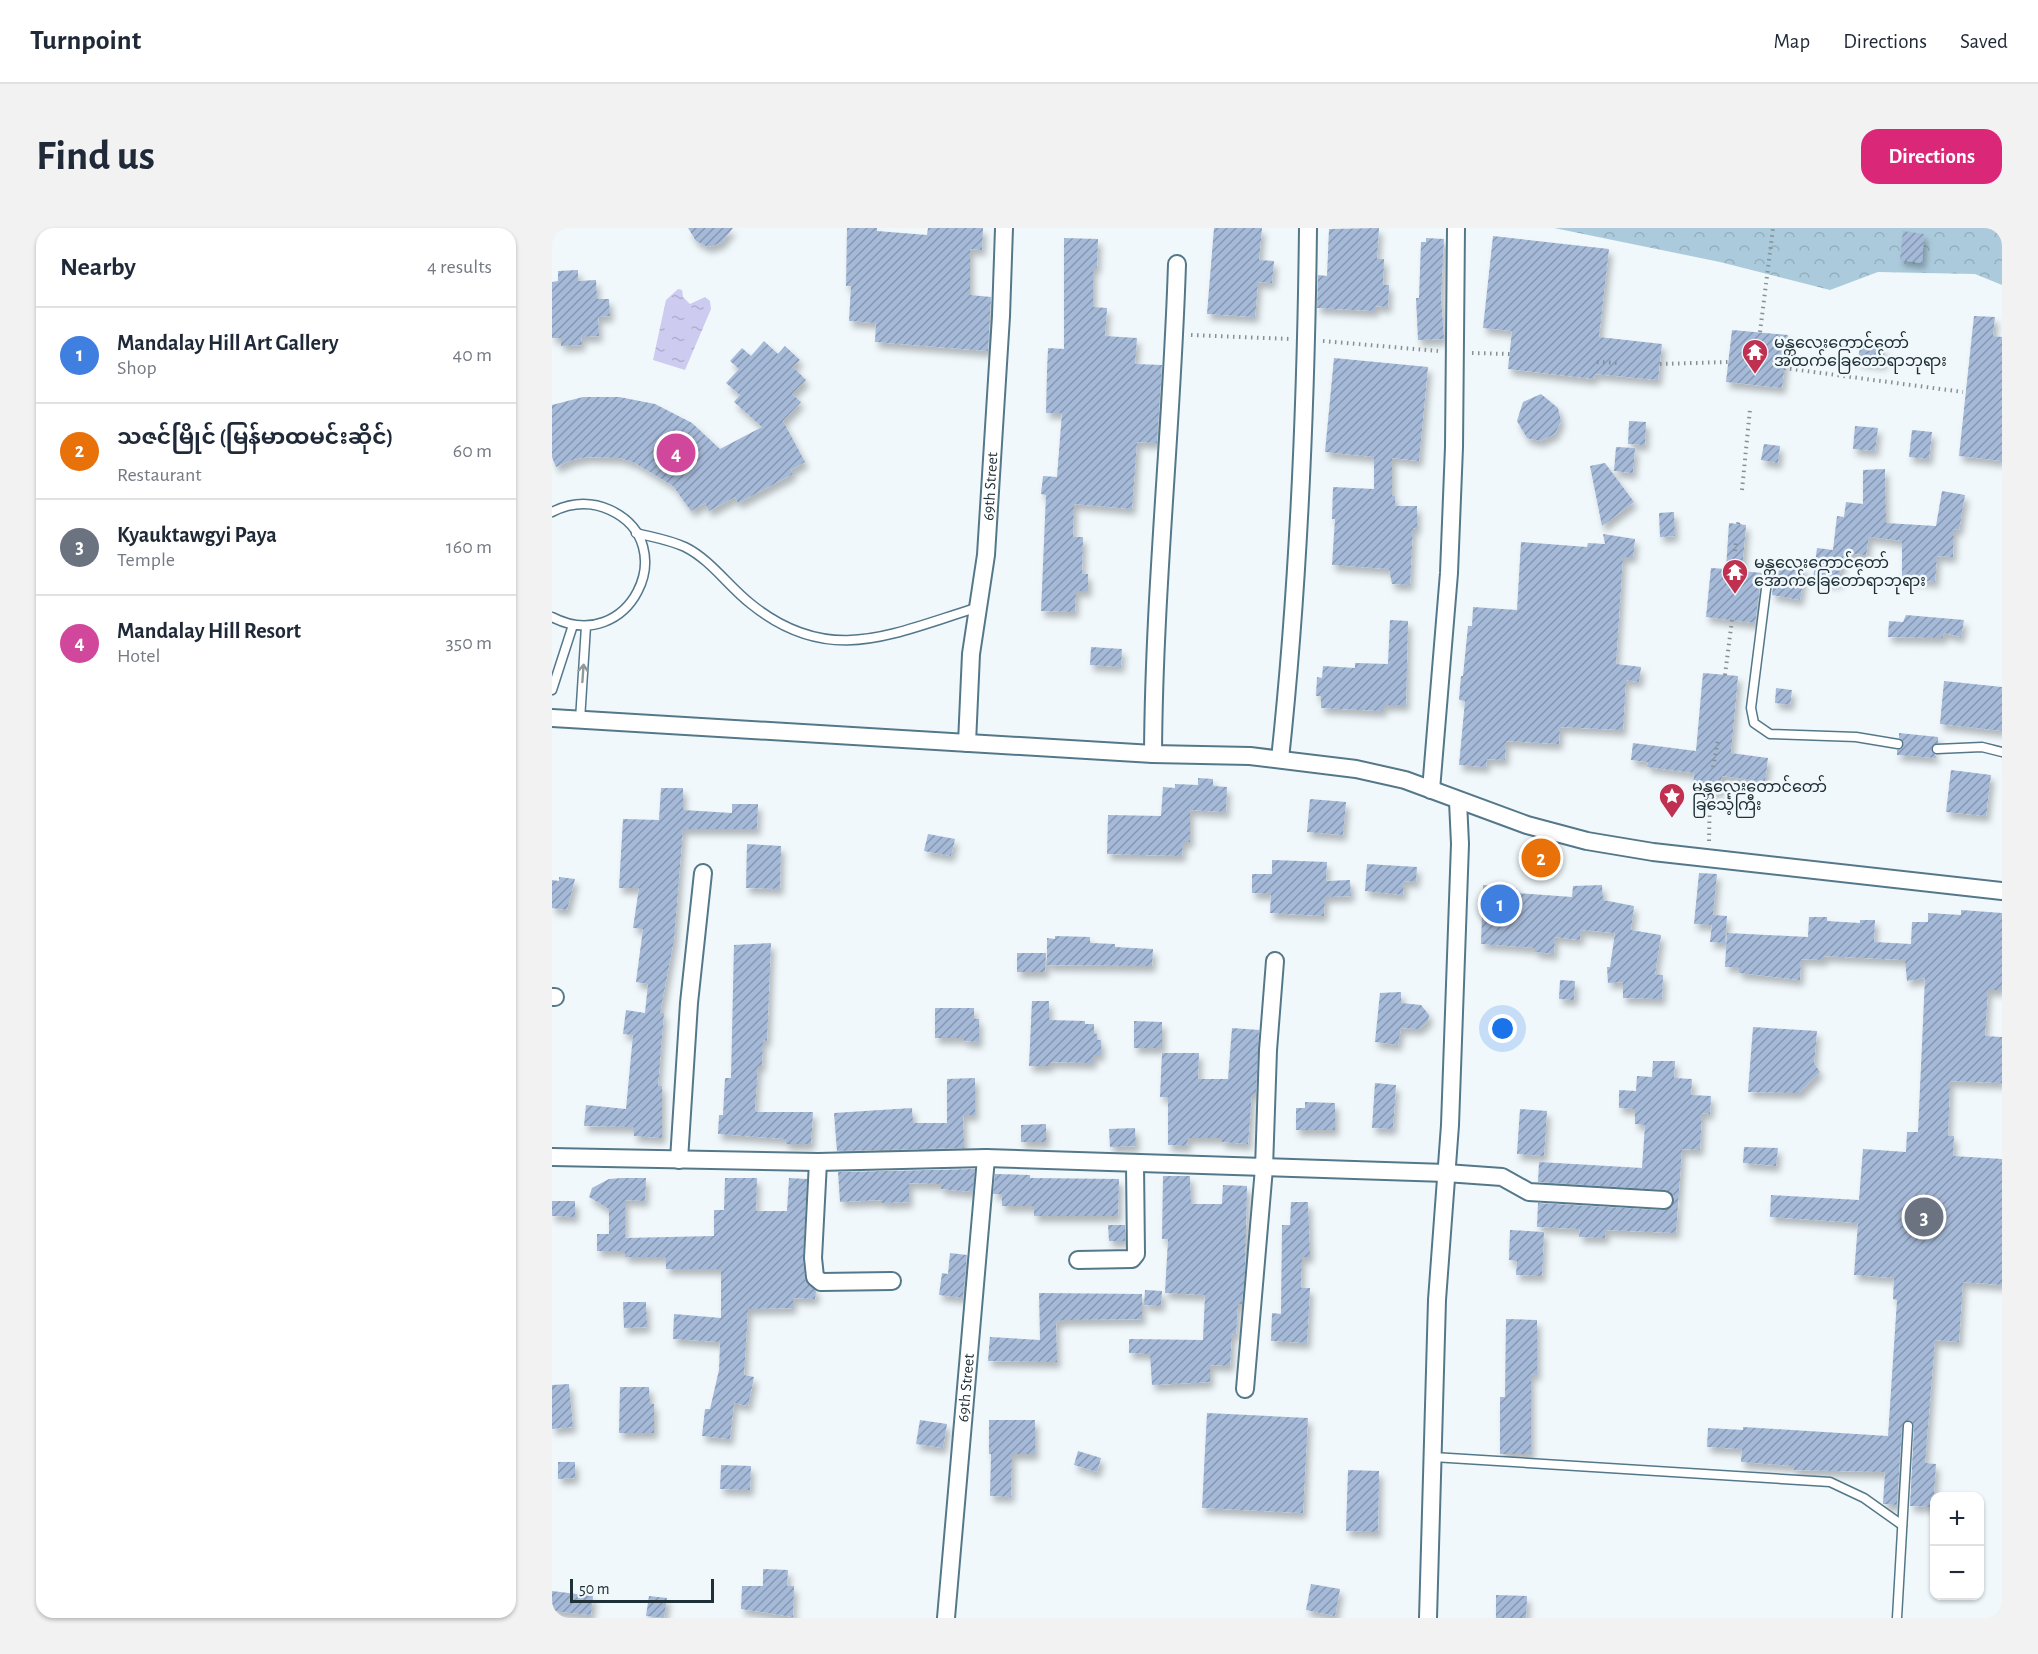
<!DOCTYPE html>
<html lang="en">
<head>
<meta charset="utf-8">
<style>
  body { margin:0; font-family:"Alegreya Sans","Noto Sans Myanmar",sans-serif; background:#f2f2f3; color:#1f2937 }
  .controls { position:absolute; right:18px; bottom:18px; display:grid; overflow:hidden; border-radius:12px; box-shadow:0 2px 4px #0004 }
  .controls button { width:54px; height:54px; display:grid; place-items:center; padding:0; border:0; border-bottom:2px solid #e0e1e3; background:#fff; color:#1f2937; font:30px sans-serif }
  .scale { position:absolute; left:18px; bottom:15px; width:144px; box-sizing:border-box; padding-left:6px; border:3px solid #203037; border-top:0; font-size:16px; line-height:21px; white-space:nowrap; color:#203037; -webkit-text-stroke:4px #f0f8fc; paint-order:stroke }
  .you { position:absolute; left:951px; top:801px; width:21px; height:21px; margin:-15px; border:4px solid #fff; border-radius:50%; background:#1a73e8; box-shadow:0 0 0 9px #1a73e833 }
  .badge { display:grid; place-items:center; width:39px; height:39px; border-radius:50%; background:#db2777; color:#fff; font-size:20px; font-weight:700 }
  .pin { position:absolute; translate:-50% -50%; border:3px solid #fff; box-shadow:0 2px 6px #0006 }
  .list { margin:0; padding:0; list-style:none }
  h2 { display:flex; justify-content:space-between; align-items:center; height:78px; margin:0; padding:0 24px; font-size:26px }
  h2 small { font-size:20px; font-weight:400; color:#747a83 }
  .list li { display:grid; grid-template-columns:39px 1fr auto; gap:18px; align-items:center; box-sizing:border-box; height:96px; padding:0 24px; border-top:2px solid #e0e1e3 }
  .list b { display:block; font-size:22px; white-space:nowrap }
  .list p { margin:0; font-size:20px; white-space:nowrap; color:#747a83 }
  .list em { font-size:20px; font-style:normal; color:#747a83 }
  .map { position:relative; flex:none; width:1450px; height:1390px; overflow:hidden; border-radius:18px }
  header { display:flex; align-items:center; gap:36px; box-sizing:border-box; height:84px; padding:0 30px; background:#fff; border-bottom:2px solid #e0e1e3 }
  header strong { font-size:28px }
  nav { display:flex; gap:33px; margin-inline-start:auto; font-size:21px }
  .intro { display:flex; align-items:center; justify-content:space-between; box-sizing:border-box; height:144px; padding:0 36px }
  h1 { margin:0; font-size:42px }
  .button { padding:15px 27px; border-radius:18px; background:#db2777; color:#fff; font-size:21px; font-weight:700 }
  main { display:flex; gap:36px; padding:0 36px }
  aside { flex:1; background:#fff; border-radius:18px; box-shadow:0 2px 4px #0004 }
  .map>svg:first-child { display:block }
  .forest { fill:url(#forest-crowns) }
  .water { fill:url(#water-ripples) }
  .building { fill:url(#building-hatch); filter:url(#shadow) }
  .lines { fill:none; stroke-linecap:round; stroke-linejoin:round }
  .lane-casing { stroke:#54788a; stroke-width:11 }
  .street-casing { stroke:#54788a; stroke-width:20 }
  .path { stroke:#859197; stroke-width:4; stroke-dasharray:1.5 4.5; stroke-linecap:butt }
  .lane { stroke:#fff; stroke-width:8 }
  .street { stroke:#fff; stroke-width:16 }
  .oneway { stroke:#90989b }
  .labels { text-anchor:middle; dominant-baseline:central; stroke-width:5; stroke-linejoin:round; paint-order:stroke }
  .poi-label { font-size:16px; fill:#203037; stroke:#f0f8fc; text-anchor:start }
  .street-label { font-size:16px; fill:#203037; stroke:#f0f8fc }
</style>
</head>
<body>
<header>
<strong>Turnpoint</strong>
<nav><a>Map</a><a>Directions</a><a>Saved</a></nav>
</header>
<div class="intro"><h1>Find us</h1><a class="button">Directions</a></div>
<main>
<aside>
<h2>Nearby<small>4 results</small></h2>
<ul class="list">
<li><span class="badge" style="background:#3f7fe0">1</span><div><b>Mandalay Hill Art Gallery</b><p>Shop</p></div><em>40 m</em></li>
<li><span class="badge" style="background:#e8710a">2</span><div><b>သဇင်မြိုင် (မြန်မာထမင်းဆိုင်)</b><p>Restaurant</p></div><em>60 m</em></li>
<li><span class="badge" style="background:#6b7280">3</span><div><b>Kyauktawgyi Paya</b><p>Temple</p></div><em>160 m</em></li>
<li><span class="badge" style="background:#d1479c">4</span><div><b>Mandalay Hill Resort</b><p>Hotel</p></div><em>350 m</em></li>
</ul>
</aside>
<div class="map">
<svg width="1450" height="1390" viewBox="0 0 1450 1390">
  <defs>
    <pattern id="forest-crowns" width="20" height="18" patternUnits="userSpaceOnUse" patternTransform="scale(1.5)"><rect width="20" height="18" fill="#abcbdc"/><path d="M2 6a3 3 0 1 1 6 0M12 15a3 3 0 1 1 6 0" fill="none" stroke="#93afbd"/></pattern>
    <pattern id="water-ripples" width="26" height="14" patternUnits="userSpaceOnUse" patternTransform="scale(1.5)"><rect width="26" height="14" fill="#cdcbf0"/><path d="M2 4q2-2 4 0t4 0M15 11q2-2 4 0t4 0" fill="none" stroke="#b0afce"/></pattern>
    <pattern id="building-hatch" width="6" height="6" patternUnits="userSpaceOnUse" patternTransform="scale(1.5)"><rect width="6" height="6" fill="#a5b9d8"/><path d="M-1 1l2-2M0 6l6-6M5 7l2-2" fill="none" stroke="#8697b0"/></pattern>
    <filter id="shadow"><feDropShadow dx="3.5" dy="6" stdDeviation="3" flood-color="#0004"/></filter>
  </defs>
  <rect width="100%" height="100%" fill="#f0f8fc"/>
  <path class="forest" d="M1002,0H1450V57L1423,46L1326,44L1278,62L1168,34Z"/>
  <path class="water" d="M126,61L130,62L131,69L138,76L153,69L158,73L159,81L133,142L101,132L114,72Z"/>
  <g class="building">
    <path d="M136,0H181L169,15L156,19L144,13Z"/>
    <path d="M295,0H325V3L375,7L376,0H431L430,22L418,21V67L439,69L436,123L323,114L324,95L297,93L299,58H294Z"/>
    <path d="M662,0H710L707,32L722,33L720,55L706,54L703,89L655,86Z"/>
    <path d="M827,0L825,31H832L831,57H837L836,79L823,78V83L765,80L766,47L775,48L777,1Z"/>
    <path d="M1351,3L1372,6L1370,35L1348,32Z"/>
    <path d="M941,8L1057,21L1047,109L1110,116L1106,152L1043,146L1042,151L956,141L960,103L931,100Z"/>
    <path d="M512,10L546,11L545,40H541V79L555,80L553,108L585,110L583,136L610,137L605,215L585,214L580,281L522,276L521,309H531L530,346H536V363H524L523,384L489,383L494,267L489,266L491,248L505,249L510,185H494L495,143L496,120L512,121Z"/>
    <path d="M874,10L892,11L889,69L892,111L866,112L864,70H867L869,14H874Z"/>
    <path d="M26,42V53L44,52L45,71H57L58,88L46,89L47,108L29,109L30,117L9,118V110H0V54L6,53V43Z"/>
    <path d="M1422,88L1443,89L1441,108L1450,109V233L1407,228Z"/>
    <path d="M1180,102L1236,107L1230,160L1174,154Z"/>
    <path d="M212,113L226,126L233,118L248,132L241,139L254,152L240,166L249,174L231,193L253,234L239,242L241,246L186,275L183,269L157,283L153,275L139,283L121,258L83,235L68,230L35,229L20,232L4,239L0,229V177L31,169H67L103,176L140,195L168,221L210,199L182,174L188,167L174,155L187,141L178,133L190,120L199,128Z"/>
    <path d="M1308,118L1333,121L1331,136L1306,133Z"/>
    <path d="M782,130L876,139L867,233L840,230V268H843V278H865V301L861,300L858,357L840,356L837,341L780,337L783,291H780L781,259L822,261V229L773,224Z"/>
    <path d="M989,166L1006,180L1009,193L1003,206L988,213L975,210L965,193L971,174Z"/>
    <path d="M1077,193L1094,194L1093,217L1076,216Z"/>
    <path d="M1303,198L1326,200L1323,223L1301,221Z"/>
    <path d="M1360,202L1380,204L1377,231L1357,229Z"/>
    <path d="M1212,216L1228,218L1226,235L1209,232Z"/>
    <path d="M1064,219L1083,220L1081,245L1062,243Z"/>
    <path d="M1053,235L1082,274L1050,298L1038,238Z"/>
    <path d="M1333,241L1334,295L1384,298L1390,263L1413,267L1407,302L1402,301L1401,329L1385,328L1383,354L1350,350V313L1317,309L1314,327L1292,325L1286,355L1261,351L1265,320L1281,322L1285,288L1292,289L1294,274L1311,276V242Z"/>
    <path d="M1122,284L1123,308L1108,309L1107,285Z"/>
    <path d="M1177,295L1194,297L1190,343L1210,345L1203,395L1154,389L1159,340L1174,341Z"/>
    <path d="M1051,306L1083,311L1081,329H1071L1064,436L1089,439L1087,454L1074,452L1071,502L1008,499L1007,516L954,513L953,532L935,531L934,539L907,537L913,473L907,472L909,448H911L916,398H920L921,379L965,382L969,314L1035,319L1036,315L1053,316Z"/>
    <path d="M1228,336L1253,340L1248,372L1220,367L1222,346L1226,347Z"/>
    <path d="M1354,387L1412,392L1409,409L1392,405L1391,410L1336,409L1337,393L1351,394Z"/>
    <path d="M838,392L856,393L854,477H831V483L769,480V468H764L765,449L770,450L771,438L803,440V435L836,436Z"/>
    <path d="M539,419L570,421L569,439L538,437Z"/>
    <path d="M1151,445L1186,448L1179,525L1216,530L1213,554L1170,548L1168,564L1141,561L1142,545L1095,539L1096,534L1079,532L1081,515L1144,523Z"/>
    <path d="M1392,453L1450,459V503L1388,496Z"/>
    <path d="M1224,460L1240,462L1238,477L1223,475Z"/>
    <path d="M1347,505L1386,509V515L1379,521L1385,530L1345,527V522L1352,516L1347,510Z"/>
    <path d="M1399,542L1439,547L1434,588L1394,584Z"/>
    <path d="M646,550L661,551V558L675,559L674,584L638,582V614H631L630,628L555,626L556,587L609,588L611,559L623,560V556L646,557Z"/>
    <path d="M109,560H131V582L180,585V576H206L205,601H131L122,712L108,785H112L106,858H110V910L82,908V899L32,898L34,877L74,881L81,807L71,806L74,782L93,785L96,756L84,754L91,701L81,700L87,660H67L71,591L107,592Z"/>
    <path d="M758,571L794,574L791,607L755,604Z"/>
    <path d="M376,606L403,611L399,628L372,623Z"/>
    <path d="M195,616L229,618L228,661L194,660Z"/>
    <path d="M720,632L775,634L774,653L798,652L799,668L773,669L772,688L718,685L719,666L700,665V646H720Z"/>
    <path d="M815,636L865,639L864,654L852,653L851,667L813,663Z"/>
    <path d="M1147,645L1165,646L1161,687L1175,688L1173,715L1158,714L1160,697L1142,696Z"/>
    <path d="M7,649L23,651L15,682L0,680V652L7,653Z"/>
    <path d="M931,657L965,660V665L1020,669L1021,658L1050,657L1051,672L1082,678L1079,702L1109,707L1103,746L1111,747L1110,771L1071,770V754L1056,755L1055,739H1058L1063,705L1029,702L1028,712L1003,709L1002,726L983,724V720L929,716Z"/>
    <path d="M1409,682L1450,685V762H1436L1433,808L1450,809V855L1398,853L1396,908H1402L1401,928L1450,931V1057L1411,1054L1407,1114L1383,1112L1373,1235L1384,1236L1381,1279L1358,1278L1362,1198L1357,1192L1350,1198L1345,1277L1331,1276L1333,1244L1242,1242V1238L1189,1234L1190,1221L1155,1219L1156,1200L1191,1202V1199L1336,1208L1345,1072L1341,1071L1342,1050L1302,1047L1306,995L1218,989L1219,967L1307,972L1311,921L1354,924L1355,904H1366L1373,750L1355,753L1353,732L1272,728V732L1249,731L1248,752L1187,745V739H1173L1175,705L1256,709L1257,689H1275V693L1308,695V692H1323L1322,714L1359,716L1360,694H1376V685L1409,687Z"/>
    <path d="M503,708L538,709V715L563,716V719L601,721L600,738L495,737V710L503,711Z"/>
    <path d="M219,715L215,813L211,812L210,838H206L203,880L204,884H261L259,916H234L233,911L166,906L167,887H171L173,850H179L182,717Z"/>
    <path d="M465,725H494L493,744H465Z"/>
    <path d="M1008,752L1023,753L1022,772L1007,771Z"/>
    <path d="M849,764V775L869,777L877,787L876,793L867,801L849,800L846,817L823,814L828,765Z"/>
    <path d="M480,773H497V792L533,793V796H542V806H545V812H549V827H541V835L498,834V838H477Z"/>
    <path d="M383,780H422V791H427V814L412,813V810H383Z"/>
    <path d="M582,793L610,794V820H582Z"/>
    <path d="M1201,799L1265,803L1262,835L1268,844L1247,865L1196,864Z"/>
    <path d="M680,800L707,802L704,866H700L696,916L670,914V910H636L635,918L616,917V869H608L610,825H647L646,851H676Z"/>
    <path d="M1101,833H1123L1122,850L1140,851L1139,867L1159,868L1158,886L1150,885L1148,922L1130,921L1124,1005L1054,1002L1053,1010L1027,1009L1028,1001L985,999L986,975L1111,982L1120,978L1122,968L1113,962L986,954L987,934L1090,940L1093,897L1083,896V881L1067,880V862L1084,863L1085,848L1100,849Z"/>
    <path d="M423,850V887H411L412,920L285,923L282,885L360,880L361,895H395V851Z"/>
    <path d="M823,855L844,857L841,901L820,900Z"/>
    <path d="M753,874L783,875V902H744V880H753Z"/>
    <path d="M968,881L995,883L992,928L965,926Z"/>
    <path d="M494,896V914H469V897Z"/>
    <path d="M583,900L584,918L558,919L557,901Z"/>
    <path d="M1192,919L1226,920L1224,938L1191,935Z"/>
    <path d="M423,941L421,964L389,961V956L357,955V974L330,975V972L288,974L286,944Z"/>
    <path d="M443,946L478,947V950L567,951L566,988H482V978H450V966H441Z"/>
    <path d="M611,948H638L639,976H670L671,957L695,958L693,1043L690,1076H686L684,1107L680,1106L678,1138L658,1137V1154L600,1157L598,1126L577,1125V1111L651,1112L653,1067L613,1065L616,1011H610Z"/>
    <path d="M70,950H94L93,973L73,972V1023H45V1006H57V981L37,969L40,960L57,951Z"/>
    <path d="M173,950H205L204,983H235L237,950L255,951L251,1031L253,1051L264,1063L263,1071L241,1070V1080L196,1081L192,1147L202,1149L196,1178L182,1175L178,1211L150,1208L153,1181H158L167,1142L168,1114L121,1111L122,1086L169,1090V1041H114V1029H73V1010L162,1008V982H172Z"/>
    <path d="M0,973H23V989L0,988Z"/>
    <path d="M739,974H756L758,1029H750L749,1060H758L755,1115L719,1113L720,1085L729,1086L730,997H738Z"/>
    <path d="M556,997H573V1013H557Z"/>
    <path d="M958,1002L992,1004L990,1048L964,1047L965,1033L957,1032Z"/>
    <path d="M398,1025L415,1027L411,1070L387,1067L390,1045L396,1046Z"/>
    <path d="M593,1062L610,1063L609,1078L592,1077Z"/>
    <path d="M487,1065L590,1066V1091L511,1092L504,1094L505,1134L436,1133L438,1109L488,1112Z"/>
    <path d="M71,1074H94L95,1099L72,1100Z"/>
    <path d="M954,1091L985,1092V1147L979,1146V1226H948V1169H953Z"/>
    <path d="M17,1156L21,1199L0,1201V1157Z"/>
    <path d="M68,1159H97L98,1176H102V1205H67Z"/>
    <path d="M655,1185L756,1190L751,1285L650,1280Z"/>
    <path d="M368,1192L395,1196L391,1220L364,1216Z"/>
    <path d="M437,1192H483V1226H460L459,1269L438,1268L439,1226H437Z"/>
    <path d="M526,1223L549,1230L545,1244L522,1237Z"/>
    <path d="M6,1234H23V1250L6,1251Z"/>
    <path d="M169,1237L199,1238L198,1262L168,1261Z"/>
    <path d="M796,1242L827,1243L826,1304L794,1303Z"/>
    <path d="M211,1341L236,1342L235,1358H242L241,1389L189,1381L190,1358H211Z"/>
    <path d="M759,1356L788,1361L783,1388L754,1382Z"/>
    <path d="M0,1363L41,1368L39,1387L0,1383Z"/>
    <path d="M944,1367L975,1368L974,1390H944Z"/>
    <path d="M97,1368L115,1370L112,1390L94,1388Z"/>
  </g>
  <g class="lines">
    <g class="lane-casing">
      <g id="lane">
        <path d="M0,284C18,275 38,273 58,282C132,316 77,429 0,389"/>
        <path d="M84,305C100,309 118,312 133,319C159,332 176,358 199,376C277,439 339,406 424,380"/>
        <path d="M1217,337L1199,480L1202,495L1218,506L1304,509L1346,516"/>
        <path d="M0,462L21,397"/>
        <path d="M28,492L34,398"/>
        <path d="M1385,521L1430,519L1450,524"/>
        <path d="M881,1229L1278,1254L1312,1270L1350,1297"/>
        <path d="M1345,1390L1356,1198"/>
      </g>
    </g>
    <g class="street-casing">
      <g id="street">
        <path d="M0,490L601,526L698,528L804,541L853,552L975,597L1035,613L1101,624L1450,663"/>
        <path id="s1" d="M415,515L419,426L434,327L449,88L452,0"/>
        <path d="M601,526C602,362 620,199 625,36"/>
        <path d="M728,531C747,355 754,177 756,0"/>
        <path d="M879,562L897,345L902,219L904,0"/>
        <path d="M0,769H3"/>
        <path d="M0,929L266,934L434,930L894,945L950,949L977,964L1112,972"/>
        <path d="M127,932L137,775L151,645"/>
        <path d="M266,934L261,1030L263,1049L269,1054L340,1053"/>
        <path d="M526,1032L580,1031L584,1026L583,936"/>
        <path d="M693,1161L712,940L716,822L723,733"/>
        <path id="s2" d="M394,1390L434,930"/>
        <path d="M876,1390L885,1072L898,897L908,616L906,573"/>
      </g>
    </g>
    <g class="path">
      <path d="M1208,104L1221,0"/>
      <path d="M639,107L739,111"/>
      <path d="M771,113L886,123"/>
      <path d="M920,125L958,126"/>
      <path d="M1045,134L1067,135"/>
      <path d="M1108,136L1176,134"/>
      <path d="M1232,140L1411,164"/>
      <path d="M1190,262L1198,181"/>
      <path d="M1186,296L1187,292"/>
      <path d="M1183,323L1184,314"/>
      <path d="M1173,447L1180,392"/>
      <path d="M1161,539L1166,512"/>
      <path d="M1157,613L1158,563"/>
    </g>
    <use href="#lane" class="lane"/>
    <use href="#street" class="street"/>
  </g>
  <defs><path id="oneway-shaft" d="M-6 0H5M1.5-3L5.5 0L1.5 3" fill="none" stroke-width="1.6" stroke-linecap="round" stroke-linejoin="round" transform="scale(1.5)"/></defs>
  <use class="oneway" href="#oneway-shaft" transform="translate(31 445) rotate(-86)"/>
  <defs>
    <g id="temple-pin" transform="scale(1.35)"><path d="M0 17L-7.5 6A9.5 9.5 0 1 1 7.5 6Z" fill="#c03051" stroke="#f0f8fc"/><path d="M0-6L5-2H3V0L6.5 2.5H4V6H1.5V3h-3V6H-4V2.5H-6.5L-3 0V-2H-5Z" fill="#fff"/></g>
    <g id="sight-pin" transform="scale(1.35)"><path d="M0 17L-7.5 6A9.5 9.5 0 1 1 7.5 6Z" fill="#c03051" stroke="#f0f8fc"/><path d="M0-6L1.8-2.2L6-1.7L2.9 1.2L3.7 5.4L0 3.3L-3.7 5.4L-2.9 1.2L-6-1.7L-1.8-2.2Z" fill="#fff"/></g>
  </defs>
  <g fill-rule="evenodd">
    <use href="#temple-pin" x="1203" y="124"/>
    <use href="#temple-pin" x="1183" y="344"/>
    <use href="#sight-pin" x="1120" y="568"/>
  </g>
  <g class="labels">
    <g class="poi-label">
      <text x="1222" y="115">မန္တ‌လေးတောင်တော်<tspan x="1222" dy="18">အထက်ခြေတော်ရာဘုရား‌</tspan></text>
      <text x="1202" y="335">မန္တ‌လေးတောင်တော်<tspan x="1202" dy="18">အောက်ခြေတော်ရာဘုရား‌</tspan></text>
      <text x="1140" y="559">မန္တလေးတောင်တော်<tspan x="1140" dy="18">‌ခြင်္သေ့ကြီး</tspan></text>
    </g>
    <g class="street-label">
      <text stroke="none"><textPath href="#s1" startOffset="258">69th Street</textPath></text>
      <text stroke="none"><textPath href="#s2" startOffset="231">69th Street</textPath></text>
    </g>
  </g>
</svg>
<div class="controls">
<button>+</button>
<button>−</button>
</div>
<div class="scale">50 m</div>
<div class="you"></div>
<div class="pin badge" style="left:948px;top:676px;background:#3f7fe0">1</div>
<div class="pin badge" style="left:989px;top:630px;background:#e8710a">2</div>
<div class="pin badge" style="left:1372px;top:989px;background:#6b7280">3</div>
<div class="pin badge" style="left:124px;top:225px;background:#d1479c">4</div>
</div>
</main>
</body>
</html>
